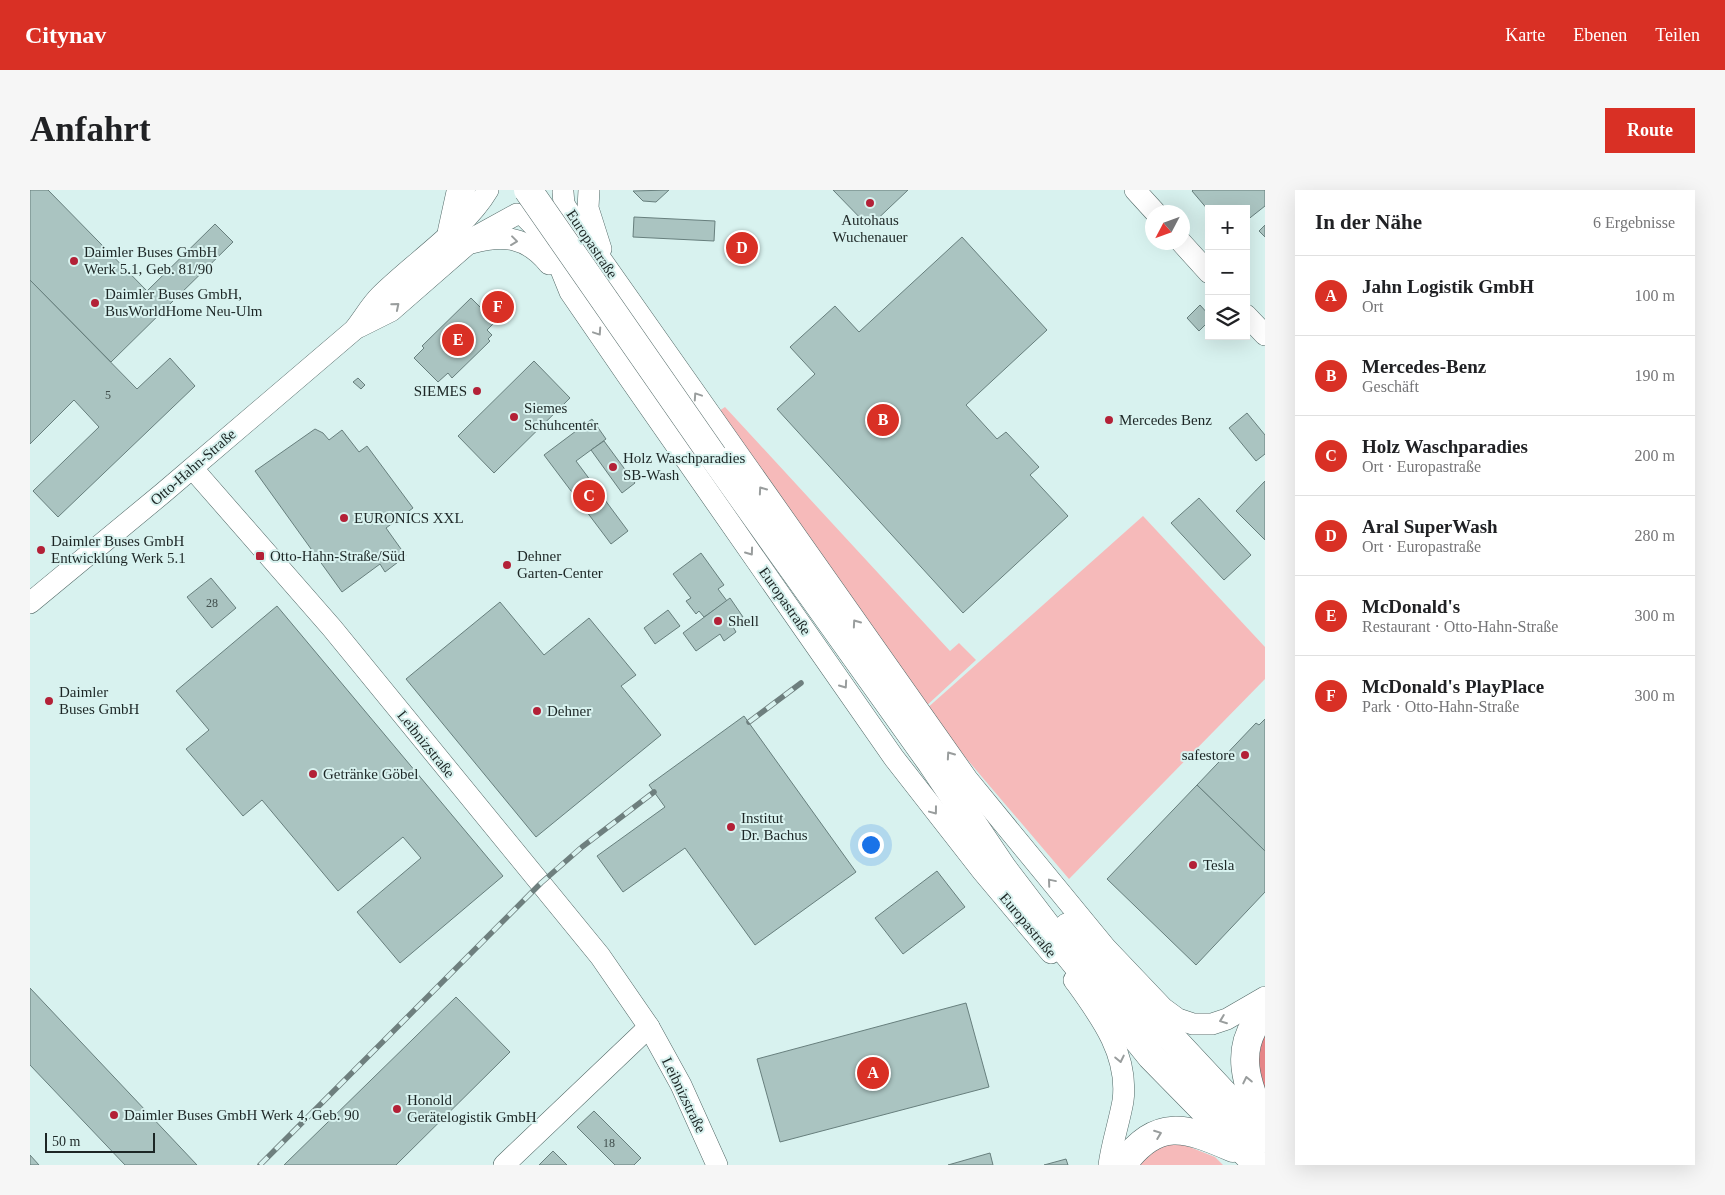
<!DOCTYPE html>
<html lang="de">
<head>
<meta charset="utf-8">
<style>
  body { margin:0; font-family:Georgia,serif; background:#f6f6f6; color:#202124 }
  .controls { position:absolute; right:15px; top:15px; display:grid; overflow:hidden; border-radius:0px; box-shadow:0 5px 20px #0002 }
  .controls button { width:45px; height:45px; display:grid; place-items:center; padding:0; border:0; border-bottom:1px solid #e0e0e0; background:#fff; color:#202124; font:25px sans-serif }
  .compass { position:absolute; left:1115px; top:15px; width:45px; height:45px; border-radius:50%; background:#fff; box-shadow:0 5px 20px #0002; rotate:229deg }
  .scale { position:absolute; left:15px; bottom:12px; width:110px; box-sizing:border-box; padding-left:5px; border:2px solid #1c2625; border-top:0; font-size:14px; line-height:18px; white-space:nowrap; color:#1c2625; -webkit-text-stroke:4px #d8f2ef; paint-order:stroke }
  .you { position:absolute; left:840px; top:654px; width:18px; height:18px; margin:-12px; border:4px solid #fff; border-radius:50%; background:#1a73e8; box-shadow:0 0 0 8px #1a73e833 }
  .badge { display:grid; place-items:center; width:32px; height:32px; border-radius:50%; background:#d93025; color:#fff; font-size:16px; font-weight:700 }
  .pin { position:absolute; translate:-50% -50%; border:2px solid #fff; box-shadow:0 1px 5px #0006 }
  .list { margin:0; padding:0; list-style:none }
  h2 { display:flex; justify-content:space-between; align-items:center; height:65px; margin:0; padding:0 20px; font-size:21px }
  h2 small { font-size:16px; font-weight:400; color:#757577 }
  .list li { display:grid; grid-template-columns:32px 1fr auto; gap:15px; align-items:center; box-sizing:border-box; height:80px; padding:0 20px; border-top:1px solid #e0e0e0 }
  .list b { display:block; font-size:19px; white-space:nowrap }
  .list p { margin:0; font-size:16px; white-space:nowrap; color:#757577 }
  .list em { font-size:16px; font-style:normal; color:#757577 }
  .icon { flex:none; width:28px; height:28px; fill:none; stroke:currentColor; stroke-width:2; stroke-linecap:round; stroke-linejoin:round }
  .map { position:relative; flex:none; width:1235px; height:975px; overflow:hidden; border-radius:0px }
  header { display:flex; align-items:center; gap:30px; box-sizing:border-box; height:70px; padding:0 25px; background:#d93025; color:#fff }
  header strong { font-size:24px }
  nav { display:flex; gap:28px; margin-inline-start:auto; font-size:18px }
  .intro { display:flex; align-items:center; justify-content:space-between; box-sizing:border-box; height:120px; padding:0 30px }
  h1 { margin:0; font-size:35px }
  .button { padding:12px 22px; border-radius:0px; background:#d93025; color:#fff; font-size:18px; font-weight:700 }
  main { display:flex; gap:30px; padding:0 30px }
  aside { flex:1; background:#fff; border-radius:0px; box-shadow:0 5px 20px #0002 }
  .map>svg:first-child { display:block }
  .green { fill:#f6baba }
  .forest { fill:#e58587 }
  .building { fill:#aac4c1; stroke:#677f7d }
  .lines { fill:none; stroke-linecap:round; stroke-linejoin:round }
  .minor-casing { stroke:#506765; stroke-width:22 }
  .highway-casing { stroke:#506765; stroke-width:29 }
  .minor { stroke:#fff; stroke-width:21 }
  .highway { stroke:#fff; stroke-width:28 }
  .rail-casing { stroke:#6e7f7e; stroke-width:5.5 }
  .rail { stroke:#d8f2ef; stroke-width:4; stroke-dasharray:11; stroke-linecap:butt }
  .highway-bridge-casing { stroke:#506765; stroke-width:29; stroke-linecap:butt }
  .highway-bridge { stroke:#fff; stroke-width:28 }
  .oneway { stroke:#999d9d }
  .poi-dot { fill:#b32137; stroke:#d8f2ef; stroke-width:2 }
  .labels { text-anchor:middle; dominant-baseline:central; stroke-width:4; stroke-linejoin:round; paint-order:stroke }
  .number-label { font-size:12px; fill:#404e4c }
  .poi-label { font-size:15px; fill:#1c2625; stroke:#d8f2ef; text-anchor:start }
  .street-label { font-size:15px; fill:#1c2625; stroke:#d8f2ef }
</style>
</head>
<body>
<header>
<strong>Citynav</strong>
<nav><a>Karte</a><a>Ebenen</a><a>Teilen</a></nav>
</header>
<div class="intro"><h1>Anfahrt</h1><a class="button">Route</a></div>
<main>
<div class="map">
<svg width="1235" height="975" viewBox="0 0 1235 975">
  <rect width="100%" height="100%" fill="#d8f2ef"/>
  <g class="green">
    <path d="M467,99L485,118L469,134L451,115Z"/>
    <path d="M695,217L920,461L929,453L946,470L894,518L689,221Z"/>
    <path d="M1113,326L1235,457V489L1039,689L895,520Z"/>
    <path d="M1147,952L1185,967L1193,975H1102L1108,964Z"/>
  </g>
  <path class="forest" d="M1235,836V913L1222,879Z"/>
  <g class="building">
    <path d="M0,0H18L117,101L185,34L203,52L81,172L0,90Z"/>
    <path d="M639,0L626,12L613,11L603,1Z"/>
    <path d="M803,0H878L839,37Z"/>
    <path d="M1163,0H1235V16L1216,31V19H1179V21L1162,1Z"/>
    <path d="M604,27L685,31L684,51L603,47Z"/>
    <path d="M1235,35V47L1229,41Z"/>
    <path d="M715,41L729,55L709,74L695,60Z"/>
    <path d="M932,47L1017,140L936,215L967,249L976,242L1009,277L1000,285L1038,326L933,423L747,219L785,184L760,157L805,116L829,142Z"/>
    <path d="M0,90L107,199L140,168L165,196L28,327L3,301L69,237L44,210L0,254Z"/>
    <path d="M441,108L465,132L457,140L462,145L458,149L460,151L422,188L418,183L408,192L384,168L394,158L392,156Z"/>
    <path d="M1170,115L1179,125V131L1169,141L1157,128Z"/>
    <path d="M504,171L540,208L464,283L428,246Z"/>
    <path d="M328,188L335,195L331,199L323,192Z"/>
    <path d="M1217,223L1235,245V264L1226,271L1199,238Z"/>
    <path d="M562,229L576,249L546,271L598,341L581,354L514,265Z"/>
    <path d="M285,239L293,243L299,250L312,240L329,262L337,256L383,318L356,338L376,366L355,382L350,374L312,402L225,281Z"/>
    <path d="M574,251L605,293L592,303L561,260Z"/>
    <path d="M1235,291V350L1206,321Z"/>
    <path d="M1169,308L1221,365L1194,390L1141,333Z"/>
    <path d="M671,363L694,395L688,399L697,411L674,427L669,421L666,424L656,411L661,408L643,384Z"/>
    <path d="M181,388L206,418L182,438L157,407Z"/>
    <path d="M700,408L713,427L702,435L706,442L694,451L690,444L666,461L653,443Z"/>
    <path d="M470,412L514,465L559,428L606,485L591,496L631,545L506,647L376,489Z"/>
    <path d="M247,416L473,686L370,773L327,722L391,668L373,647L308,701L232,610L213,626L156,559L179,540L146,501Z"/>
    <path d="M638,420L650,436L625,454L614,438Z"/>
    <path d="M714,526L826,682L725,755L655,658L593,702L567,666L635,617L619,595Z"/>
    <path d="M1235,529V661L1167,595L1226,533L1229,535Z"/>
    <path d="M1167,595L1235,661V702L1166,775L1077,689Z"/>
    <path d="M907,681L935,717L873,764L845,728Z"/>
    <path d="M0,798L167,975H95L0,875Z"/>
    <path d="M426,807L480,862L366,975H254Z"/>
    <path d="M936,813L959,897L750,952L727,869Z"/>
    <path d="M564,921L611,968L604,975H585L547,937Z"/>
    <path d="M523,961L537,975H509Z"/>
    <path d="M960,963L963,975H918Z"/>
    <path d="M0,965L9,975H0Z"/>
    <path d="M1036,969L1038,975H1014Z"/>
  </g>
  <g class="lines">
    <g class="minor-casing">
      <g id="minor">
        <path d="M559,0L558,18L571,59"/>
        <path d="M1105,0L1125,22"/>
        <path d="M533,2L534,14L549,38L938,590L1075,757L1133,818L1148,829L1163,834H1182L1197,829L1235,807"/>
        <path d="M493,25L506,38L525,65L540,102L597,185L864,568L953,682L1021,763"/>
        <path d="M1151,52L1179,83"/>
        <path d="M442,53C474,44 497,47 519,74"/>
        <path d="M1216,125L1235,145"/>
        <path d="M329,137L361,121L447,46L487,24"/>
        <path d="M163,279L302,438L570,766L619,837L651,895L687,975"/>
        <path d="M0,413L133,303L324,140C333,129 340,116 350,106C383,73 435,39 458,0"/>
        <path d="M1044,790C1070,826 1099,864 1093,911C1089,933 1082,953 1079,975"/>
        <path d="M474,975L619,837"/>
      </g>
    </g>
    <g class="highway-casing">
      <g id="highway">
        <path d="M422,41L431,0"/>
        <path d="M683,266L901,572L973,679L1024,746L1121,866L1228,975"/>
        <path d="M1038,737L1235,948"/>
        <path d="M1235,822C1201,857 1217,897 1235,935"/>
        <path d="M1092,975C1128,927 1155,937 1203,958"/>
      </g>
    </g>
    <use href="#minor" class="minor"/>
    <use href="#highway" class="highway"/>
    <g class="rail-casing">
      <g id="rail">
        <path d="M719,532L771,493"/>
        <path d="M230,975L511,693L552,657L624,602"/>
      </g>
    </g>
    <use href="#rail" class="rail"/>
    <g class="highway-bridge-casing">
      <path id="highway-bridge" d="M498,0L683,266"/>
    </g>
    <use href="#highway-bridge" class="highway-bridge"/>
  </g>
  <defs><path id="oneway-chevron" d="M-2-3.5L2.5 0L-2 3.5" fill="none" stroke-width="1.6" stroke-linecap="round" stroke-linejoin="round" transform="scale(1.25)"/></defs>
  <g class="oneway">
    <use href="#oneway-chevron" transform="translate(484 51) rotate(7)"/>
    <use href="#oneway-chevron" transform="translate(366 116) rotate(-40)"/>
    <use href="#oneway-chevron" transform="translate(568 142) rotate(56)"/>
    <use href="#oneway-chevron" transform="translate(667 206) rotate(-124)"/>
    <use href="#oneway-chevron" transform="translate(732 300) rotate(-125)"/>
    <use href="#oneway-chevron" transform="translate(720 362) rotate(54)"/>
    <use href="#oneway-chevron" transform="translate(826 433) rotate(-125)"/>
    <use href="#oneway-chevron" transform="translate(814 495) rotate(55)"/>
    <use href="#oneway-chevron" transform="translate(920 565) rotate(-125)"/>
    <use href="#oneway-chevron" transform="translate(904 621) rotate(53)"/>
    <use href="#oneway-chevron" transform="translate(1021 692) rotate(-130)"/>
    <use href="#oneway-chevron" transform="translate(1193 830) rotate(159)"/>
    <use href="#oneway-chevron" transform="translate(1090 869) rotate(78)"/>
    <use href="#oneway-chevron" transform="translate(1217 890) rotate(-102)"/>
    <use href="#oneway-chevron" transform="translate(1128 944) rotate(-21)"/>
  </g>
  <g class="poi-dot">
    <circle cx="840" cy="13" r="5"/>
    <circle cx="44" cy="71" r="5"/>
    <circle cx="65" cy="113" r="5"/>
    <circle cx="447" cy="201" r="5"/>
    <circle cx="484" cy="227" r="5"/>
    <circle cx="1079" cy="230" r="5"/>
    <circle cx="583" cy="277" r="5"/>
    <circle cx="314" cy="328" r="5"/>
    <circle cx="11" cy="360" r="5"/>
    <rect x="225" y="361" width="10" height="10" rx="2.5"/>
    <circle cx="477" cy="375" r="5"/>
    <circle cx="688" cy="431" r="5"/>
    <circle cx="19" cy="511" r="5"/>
    <circle cx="507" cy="521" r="5"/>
    <circle cx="1215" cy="565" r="5"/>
    <circle cx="283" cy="584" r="5"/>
    <circle cx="701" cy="637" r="5"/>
    <circle cx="1163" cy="675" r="5"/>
    <circle cx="367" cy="919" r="5"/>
    <circle cx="84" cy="925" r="5"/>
  </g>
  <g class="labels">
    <g class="number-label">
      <text x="78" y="205">5</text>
      <text x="182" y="413">28</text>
      <text x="579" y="953">18</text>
    </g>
    <g class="poi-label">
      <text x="840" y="30" text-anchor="middle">Autohaus<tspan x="840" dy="17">Wuchenauer</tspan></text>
      <text x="54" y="62">Daimler Buses GmbH<tspan x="54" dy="17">Werk 5.1, Geb. 81/90</tspan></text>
      <text x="75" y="104">Daimler Buses GmbH,<tspan x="75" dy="17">BusWorldHome Neu-Ulm</tspan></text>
      <text x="437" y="201" text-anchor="end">SIEMES</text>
      <text x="494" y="218">Siemes<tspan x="494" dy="17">Schuhcenter</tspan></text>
      <text x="1089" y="230">Mercedes Benz</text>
      <text x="593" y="268">Holz Waschparadies<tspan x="593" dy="17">SB-Wash</tspan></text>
      <text x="324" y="328">EURONICS XXL</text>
      <text x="21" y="351">Daimler Buses GmbH<tspan x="21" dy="17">Entwicklung Werk 5.1</tspan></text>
      <text x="240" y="366">Otto-Hahn-Straße/Süd</text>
      <text x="487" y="366">Dehner<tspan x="487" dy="17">Garten-Center</tspan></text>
      <text x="698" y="431">Shell</text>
      <text x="29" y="502">Daimler<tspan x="29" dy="17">Buses GmbH</tspan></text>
      <text x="517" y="521">Dehner</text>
      <text x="1205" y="565" text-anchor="end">safestore</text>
      <text x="293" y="584">Getränke Göbel</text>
      <text x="711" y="628">Institut<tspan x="711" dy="17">Dr. Bachus</tspan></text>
      <text x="1173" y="675">Tesla</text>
      <text x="377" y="910">Honold<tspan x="377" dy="17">Gerätelogistik GmbH</tspan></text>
      <text x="94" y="925">Daimler Buses GmbH Werk 4, Geb. 90</text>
    </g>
    <g class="street-label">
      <text transform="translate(562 54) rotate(56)">Europastraße</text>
      <text transform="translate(163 277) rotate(-41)">Otto-Hahn-Straße</text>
      <text transform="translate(755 411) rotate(55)">Europastraße</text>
      <text transform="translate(396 554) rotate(51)">Leibnizstraße</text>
      <text transform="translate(998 735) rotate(50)">Europastraße</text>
      <text transform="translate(654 905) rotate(64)">Leibnizstraße</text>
    </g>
  </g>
</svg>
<div class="controls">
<button>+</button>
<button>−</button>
<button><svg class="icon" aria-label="layers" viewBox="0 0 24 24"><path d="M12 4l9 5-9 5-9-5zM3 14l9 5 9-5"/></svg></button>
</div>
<svg class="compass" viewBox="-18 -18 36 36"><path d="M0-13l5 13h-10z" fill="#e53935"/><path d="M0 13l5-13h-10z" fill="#757577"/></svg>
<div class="scale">50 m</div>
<div class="you"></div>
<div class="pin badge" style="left:843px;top:883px">A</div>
<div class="pin badge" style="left:853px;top:230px">B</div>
<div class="pin badge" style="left:559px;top:306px">C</div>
<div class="pin badge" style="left:712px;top:58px">D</div>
<div class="pin badge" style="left:428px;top:150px">E</div>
<div class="pin badge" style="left:468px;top:117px">F</div>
</div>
<aside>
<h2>In der Nähe<small>6 Ergebnisse</small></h2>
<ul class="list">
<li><span class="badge">A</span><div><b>Jahn Logistik GmbH</b><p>Ort</p></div><em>100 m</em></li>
<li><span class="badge">B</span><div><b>Mercedes-Benz</b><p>Geschäft</p></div><em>190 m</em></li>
<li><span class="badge">C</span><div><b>Holz Waschparadies</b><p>Ort · Europastraße</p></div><em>200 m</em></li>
<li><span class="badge">D</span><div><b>Aral SuperWash</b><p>Ort · Europastraße</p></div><em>280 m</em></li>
<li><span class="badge">E</span><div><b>McDonald's</b><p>Restaurant · Otto-Hahn-Straße</p></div><em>300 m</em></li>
<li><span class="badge">F</span><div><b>McDonald's PlayPlace</b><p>Park · Otto-Hahn-Straße</p></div><em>300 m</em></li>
</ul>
</aside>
</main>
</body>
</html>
